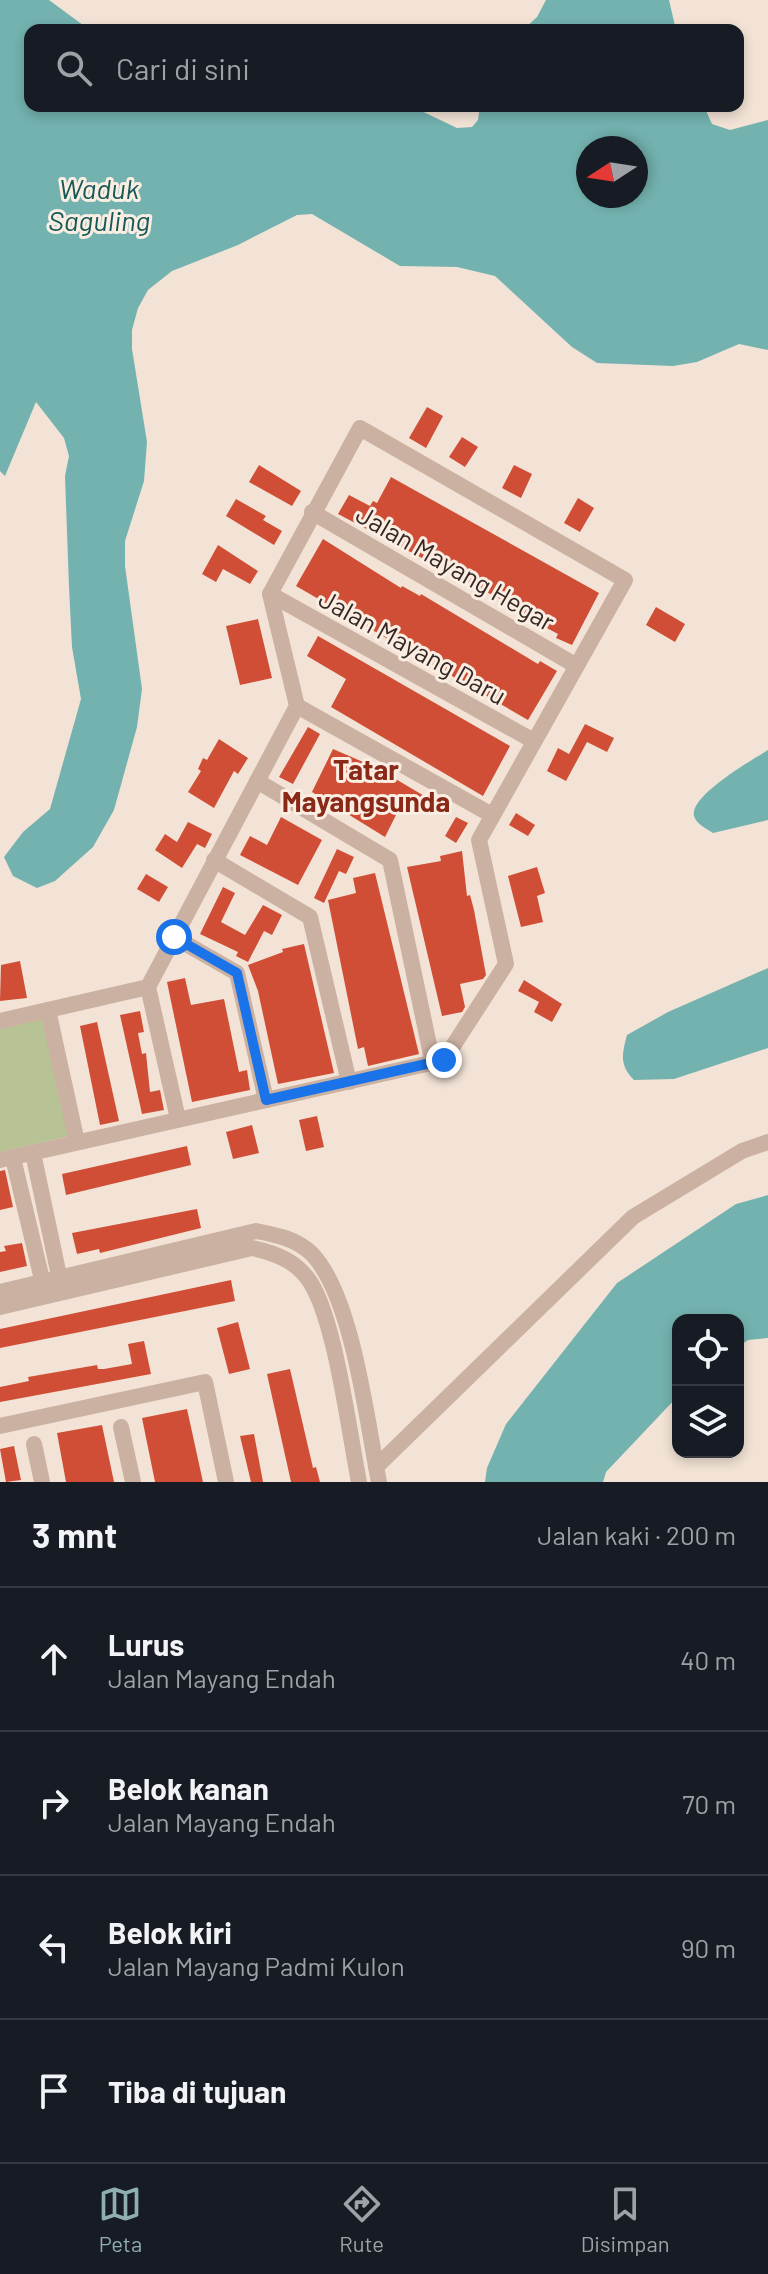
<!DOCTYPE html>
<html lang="id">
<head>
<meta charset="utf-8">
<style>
  body { margin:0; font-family:Barlow,sans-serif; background:#20242c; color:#f1f3f6 }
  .controls { position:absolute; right:24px; bottom:24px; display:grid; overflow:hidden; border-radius:16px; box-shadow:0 4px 12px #0003 }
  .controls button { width:72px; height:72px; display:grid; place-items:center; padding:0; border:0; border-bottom:2px solid #363941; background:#171b24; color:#f1f3f6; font:40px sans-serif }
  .compass { position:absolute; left:576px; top:136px; width:72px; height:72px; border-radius:50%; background:#171b24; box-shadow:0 4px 12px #0003; rotate:258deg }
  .stop { position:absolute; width:24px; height:24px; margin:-18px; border:6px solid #1a73e8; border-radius:50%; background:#fff }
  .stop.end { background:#1a73e8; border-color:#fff; box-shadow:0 2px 8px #0008 }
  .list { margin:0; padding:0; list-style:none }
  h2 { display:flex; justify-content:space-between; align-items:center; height:104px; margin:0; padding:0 32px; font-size:34px }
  h2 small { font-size:26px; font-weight:400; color:#9ea1a6 }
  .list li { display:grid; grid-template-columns:52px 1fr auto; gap:24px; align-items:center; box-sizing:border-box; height:144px; padding:0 32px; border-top:2px solid #363941 }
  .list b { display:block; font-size:30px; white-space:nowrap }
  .list p { margin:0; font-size:26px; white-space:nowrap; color:#9ea1a6 }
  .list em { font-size:26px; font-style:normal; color:#9ea1a6 }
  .icon { flex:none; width:44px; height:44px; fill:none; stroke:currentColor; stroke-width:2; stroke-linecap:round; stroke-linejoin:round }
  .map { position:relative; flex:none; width:768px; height:1482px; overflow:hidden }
  .search { position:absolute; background:#171b24; box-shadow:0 4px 12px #0003; left:24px; right:24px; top:24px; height:88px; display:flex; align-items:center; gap:20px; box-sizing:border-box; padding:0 28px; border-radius:16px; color:#9ea1a6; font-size:30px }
  .sheet { height:680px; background:#171b24 }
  nav { display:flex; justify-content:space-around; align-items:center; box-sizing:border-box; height:112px; border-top:2px solid #363941; background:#171b24; font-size:22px; color:#9ea1a6 }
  nav a { display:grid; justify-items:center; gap:4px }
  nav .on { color:#8faeaf }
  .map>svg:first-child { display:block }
  .green { fill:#b7c295 }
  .water { fill:#73b2af; fill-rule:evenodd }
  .building { fill:#d04e36 }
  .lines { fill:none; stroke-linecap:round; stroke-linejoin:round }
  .minor { stroke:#cbb1a1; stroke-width:16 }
  .route { stroke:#1a73e8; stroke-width:10 }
  .labels { text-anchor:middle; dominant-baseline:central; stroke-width:6; stroke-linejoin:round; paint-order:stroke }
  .street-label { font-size:26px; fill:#352824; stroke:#faede2 }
  .water-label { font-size:28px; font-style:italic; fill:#175958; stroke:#faede2 }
  .neighbourhood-label { font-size:28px; font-weight:bold; fill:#8a2917; stroke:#faede2 }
</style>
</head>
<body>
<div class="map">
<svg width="768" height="1482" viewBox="0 0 768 1482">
  <rect width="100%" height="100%" fill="#f3e3d6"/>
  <path class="green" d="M41,1015L70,1136L0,1152V1024Z"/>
  <g class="water">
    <path d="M0,0H49L87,28L30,30V106H411L457,128L472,127L478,120L480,106H704L712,124L730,130L768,120V350L739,344L697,362L673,366L597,363L572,347L495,276L457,267L400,266L312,214L297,215L238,245L172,271L148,290L138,308L132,330V349L147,442L144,481L125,541V566L142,689L137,727L114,810L93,847L55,881L37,888L13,876L4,857L23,832L50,809L81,699L72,647L69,587L65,476L69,456L64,438L36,402L5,476L0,471ZM636,148V196H588V148Z"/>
    <path d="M546,0H669L676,30H523L537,17Z"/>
    <path d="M768,750V820L713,833C707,829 696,824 694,816C689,796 752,760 768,750Z"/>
    <path d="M768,968V1048L674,1079L634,1080C619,1065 622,1054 627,1035L668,1012Z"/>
    <path d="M768,1195V1338L748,1340L738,1347V1320H678V1396L606,1472L603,1482H485L487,1468L506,1424L617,1283L736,1204Z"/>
  </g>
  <g class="building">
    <path d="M427,407L443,416L426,448L409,438Z"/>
    <path d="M462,437L478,447L465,467L449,457Z"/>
    <path d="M259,465L301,491L292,506L249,482Z"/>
    <path d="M514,465L532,474L521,498L502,488Z"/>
    <path d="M391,477L599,593L572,645L556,638L558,634L515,611L517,608L338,514L349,495L370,506L373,501L377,503Z"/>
    <path d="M578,498L594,508L580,532L564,523Z"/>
    <path d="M236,499L266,516L263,520L282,531L274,545L226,516Z"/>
    <path d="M323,539L401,588L402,586L420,596L421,594L538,664L540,661L557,671L528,720L296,586Z"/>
    <path d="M218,545L258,571L250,584L223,569L216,582L202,574Z"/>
    <path d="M656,607L685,624L675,642L646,625Z"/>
    <path d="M258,619L272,678L240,685L226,626Z"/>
    <path d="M318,636L510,746L483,796L331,707L346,679L307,656Z"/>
    <path d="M585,724L614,738L607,752L587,742L566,781L547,771L558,748L569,754Z"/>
    <path d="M308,727L320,734L293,784L279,777Z"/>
    <path d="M219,739L248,758L238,774L234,771L214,808L188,792L201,771L198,769L203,758L207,760Z"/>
    <path d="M333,749L377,768L426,797L418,815L400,807L385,837L312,792Z"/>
    <path d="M516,813L535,825L528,836L509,825Z"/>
    <path d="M281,817L322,840L298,885L240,855L250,836L267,845Z"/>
    <path d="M456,817L468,823L456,843L445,836Z"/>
    <path d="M188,822L212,834L205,848L197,844L182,868L155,850L165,834L177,842Z"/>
    <path d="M337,849L354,857L346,874L339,871L324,903L314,898Z"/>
    <path d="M462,851L467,896L470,895L474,910L486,975L483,979L460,984L465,1007L462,1012L442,1016L407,867L441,861L440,856Z"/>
    <path d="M537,867L545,893L537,896L543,922L521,927L508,876Z"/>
    <path d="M375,873L419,1054L368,1066L364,1047L358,1049L328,900L356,893L353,878Z"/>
    <path d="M146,874L168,887L159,902L137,889Z"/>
    <path d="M223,887L235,893L221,922L245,935L263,905L282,915L272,935L264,931L248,962L236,956L238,952L200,934Z"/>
    <path d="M304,944L334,1073L278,1084L258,991L248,965L283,952L282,949Z"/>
    <path d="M20,961L27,998L0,1001L1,965Z"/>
    <path d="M185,978L191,1005L224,999L239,1072L247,1070L250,1090L192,1102L167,982Z"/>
    <path d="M524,980L562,1004L552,1022L534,1012L539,1002L518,991Z"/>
    <path d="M140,1011L144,1032L138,1033L142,1054L146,1053L150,1092L160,1090L164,1110L142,1114L120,1015Z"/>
    <path d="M97,1022L119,1121L100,1125L80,1026Z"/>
    <path d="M317,1116L324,1147L306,1151L299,1120Z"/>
    <path d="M252,1125L259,1153L233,1159L226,1132Z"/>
    <path d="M187,1146L191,1165L66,1195L62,1174Z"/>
    <path d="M5,1170L13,1207L0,1210V1171Z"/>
    <path d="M197,1209L201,1228L100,1253L99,1249L77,1254L72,1233Z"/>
    <path d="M22,1243L27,1266L0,1272V1252L6,1251L4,1246Z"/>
    <path d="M231,1280L235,1301L0,1348V1329Z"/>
    <path d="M238,1322L250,1369L229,1374L217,1328Z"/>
    <path d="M144,1341L151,1374L0,1402V1387L29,1381L28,1377L97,1365L98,1369H104L132,1364L128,1344Z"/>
    <path d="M290,1369L313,1468L316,1467L320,1482H291L267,1374Z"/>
    <path d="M187,1409L203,1482H155L142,1418Z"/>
    <path d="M102,1425L114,1482H66L57,1433Z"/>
    <path d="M254,1434L263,1482H251L240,1436Z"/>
    <path d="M14,1446L21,1480L6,1482L0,1449Z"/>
  </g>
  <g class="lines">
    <g class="minor">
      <path d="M312,512L575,665"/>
      <path d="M270,594L532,740"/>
      <path d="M297,706L492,815"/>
      <path d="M257,781L390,860L433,1064"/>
      <path d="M214,860L310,917L349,1082"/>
      <path d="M174,937L237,973L266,1100"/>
      <path d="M148,987L178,1119"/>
      <path d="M48,1010L77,1142"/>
      <path d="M0,1021L148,987L297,706L270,594L360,428L625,580L479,840L506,964L444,1060L0,1160"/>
      <path d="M33,1153L61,1285"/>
      <path d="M13,1158L45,1292"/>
      <path d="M0,1292L256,1231C277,1235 297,1239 312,1254C353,1297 367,1423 379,1482"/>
      <path d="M0,1307L252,1248C276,1253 299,1262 312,1285C336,1326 349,1432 359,1482"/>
      <path d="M0,1426L205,1382L226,1482"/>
      <path d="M121,1427L133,1482"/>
      <path d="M34,1444L42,1482"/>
      <path d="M376,1467L633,1217L742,1151L768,1142"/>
    </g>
  </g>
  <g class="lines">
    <path class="route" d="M174,937L237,973L266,1100L444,1060"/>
  </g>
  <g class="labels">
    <g class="street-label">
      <text transform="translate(456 567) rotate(30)">Jalan Mayang Hegar</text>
      <text transform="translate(413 646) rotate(29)">Jalan Mayang Daru</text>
    </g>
    <g class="water-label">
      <text x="99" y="188">Waduk<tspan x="99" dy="32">Saguling</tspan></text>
    </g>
    <g class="neighbourhood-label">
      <text x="366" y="769">Tatar<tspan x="366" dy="32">Mayangsunda</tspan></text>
    </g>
  </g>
</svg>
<div class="controls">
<button><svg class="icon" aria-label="locate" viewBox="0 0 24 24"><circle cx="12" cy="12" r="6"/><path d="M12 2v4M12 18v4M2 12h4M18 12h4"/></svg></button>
<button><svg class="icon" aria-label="layers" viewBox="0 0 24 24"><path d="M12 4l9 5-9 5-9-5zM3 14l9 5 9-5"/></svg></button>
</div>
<svg class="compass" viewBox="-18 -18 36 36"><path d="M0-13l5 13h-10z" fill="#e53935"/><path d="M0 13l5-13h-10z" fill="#9ea1a6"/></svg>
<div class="stop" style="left:174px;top:937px"></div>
<div class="stop end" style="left:444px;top:1060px"></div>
<div class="search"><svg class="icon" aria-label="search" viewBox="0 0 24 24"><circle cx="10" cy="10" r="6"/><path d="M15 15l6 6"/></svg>Cari di sini</div>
</div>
<section class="sheet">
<h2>3 mnt<small>Jalan kaki · 200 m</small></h2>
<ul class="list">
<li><svg class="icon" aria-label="ahead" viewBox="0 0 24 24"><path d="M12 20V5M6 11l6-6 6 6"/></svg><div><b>Lurus</b><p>Jalan Mayang Endah</p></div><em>40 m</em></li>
<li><svg class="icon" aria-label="right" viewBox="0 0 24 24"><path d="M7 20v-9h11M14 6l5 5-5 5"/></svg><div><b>Belok kanan</b><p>Jalan Mayang Endah</p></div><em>70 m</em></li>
<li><svg class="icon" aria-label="left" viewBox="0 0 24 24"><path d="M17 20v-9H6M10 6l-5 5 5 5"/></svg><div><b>Belok kiri</b><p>Jalan Mayang Padmi Kulon</p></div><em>90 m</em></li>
<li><svg class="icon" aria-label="arrive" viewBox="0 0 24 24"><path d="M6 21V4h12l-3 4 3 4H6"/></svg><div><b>Tiba di tujuan</b></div></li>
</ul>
</section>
<nav>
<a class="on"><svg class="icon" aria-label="map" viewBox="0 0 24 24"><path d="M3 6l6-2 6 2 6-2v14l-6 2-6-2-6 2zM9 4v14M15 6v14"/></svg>Peta</a>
<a><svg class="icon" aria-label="directions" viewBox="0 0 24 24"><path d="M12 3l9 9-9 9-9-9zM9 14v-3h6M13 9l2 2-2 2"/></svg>Rute</a>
<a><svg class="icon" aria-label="saved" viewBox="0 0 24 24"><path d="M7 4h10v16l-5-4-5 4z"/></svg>Disimpan</a>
</nav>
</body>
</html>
